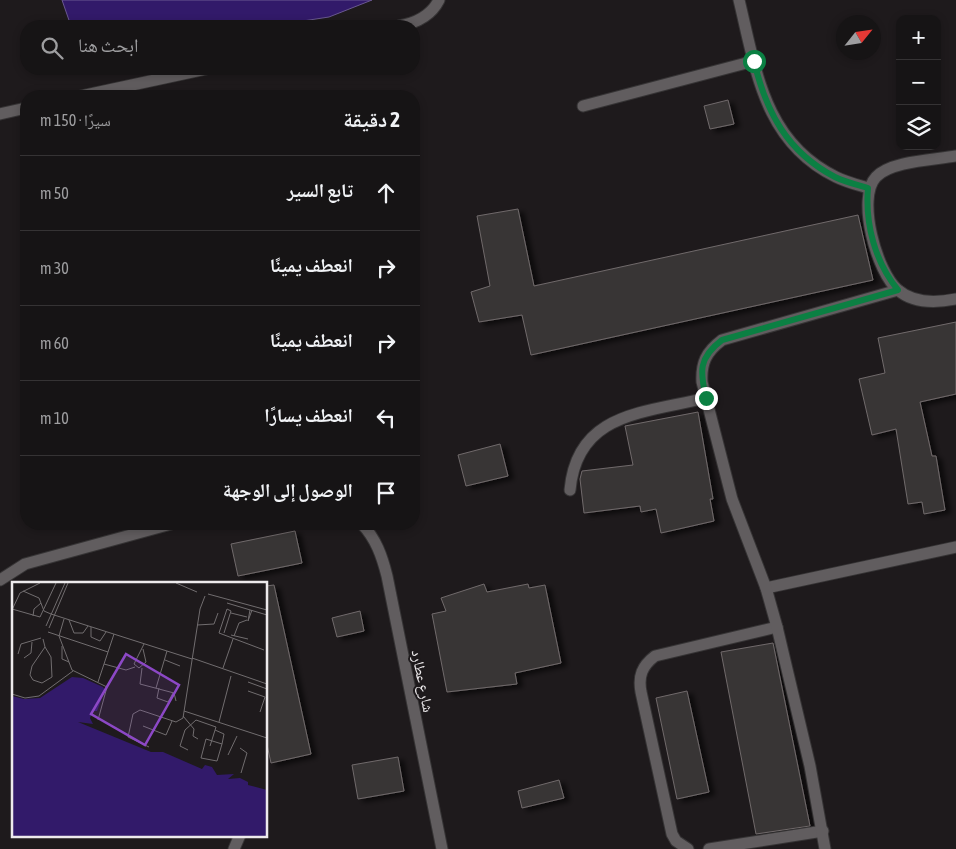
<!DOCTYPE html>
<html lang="ar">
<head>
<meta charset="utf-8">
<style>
  body { margin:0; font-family:"Asap Condensed","Noto Naskh Arabic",sans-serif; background:#1f1d1e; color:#f1f3f6; direction:rtl }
  .controls { position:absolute; right:15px; top:15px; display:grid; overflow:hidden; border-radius:10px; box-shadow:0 2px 8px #0003 }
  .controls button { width:45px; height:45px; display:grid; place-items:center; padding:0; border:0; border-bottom:1px solid #353334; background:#161415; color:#f1f3f6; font:25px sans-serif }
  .compass { position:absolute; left:836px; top:15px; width:45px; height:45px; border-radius:50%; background:#161415; box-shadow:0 2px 8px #0003; rotate:60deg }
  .stop { position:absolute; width:15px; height:15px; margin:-11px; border:4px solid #0b8043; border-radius:50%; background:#fff }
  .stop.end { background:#0b8043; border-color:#fff; box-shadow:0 1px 5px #0008 }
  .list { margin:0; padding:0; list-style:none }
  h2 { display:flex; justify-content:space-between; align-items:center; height:65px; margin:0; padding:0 20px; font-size:21px }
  h2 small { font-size:16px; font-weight:400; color:#9e9ea0 }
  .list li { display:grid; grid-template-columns:32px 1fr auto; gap:15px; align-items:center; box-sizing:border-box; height:75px; padding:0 20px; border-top:1px solid #353334 }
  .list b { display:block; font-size:19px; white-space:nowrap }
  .list em { font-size:16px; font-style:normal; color:#9e9ea0 }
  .icon { flex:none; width:28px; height:28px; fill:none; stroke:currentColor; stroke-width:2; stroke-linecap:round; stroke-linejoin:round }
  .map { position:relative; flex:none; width:956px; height:849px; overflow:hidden; direction:ltr }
  .search { position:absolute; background:#161415; box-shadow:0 2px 8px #0003; left:20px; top:20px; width:400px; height:55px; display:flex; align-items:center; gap:12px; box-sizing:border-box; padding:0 18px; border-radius:20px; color:#9e9ea0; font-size:19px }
  .panel { position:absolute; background:#161415; box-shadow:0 2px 8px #0003; left:20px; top:90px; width:400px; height:440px; border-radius:20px; direction:rtl }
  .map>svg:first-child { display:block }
  .water { fill:#321a6a; stroke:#6a5891 }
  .building { fill:#393535; stroke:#706a6b; filter:url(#shadow) }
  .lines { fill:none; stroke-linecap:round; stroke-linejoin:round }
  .service-casing { stroke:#363435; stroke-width:13 }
  .service { stroke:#615d5f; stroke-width:11 }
  .route { stroke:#0b8043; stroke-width:6 }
  .labels { text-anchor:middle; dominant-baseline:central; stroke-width:4; stroke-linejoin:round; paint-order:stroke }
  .street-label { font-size:15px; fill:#edeaec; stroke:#1e1a1c }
  .inset-road { fill:none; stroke:#716d6f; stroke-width:1 }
  .view { fill:#8c48c6; fill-opacity:0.15; stroke:#8c48c6; stroke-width:2.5 }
  .inset-edge { fill:none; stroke:#edeaec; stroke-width:2.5 }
</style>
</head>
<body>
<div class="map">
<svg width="956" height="849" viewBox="0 0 956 849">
  <defs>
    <filter id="shadow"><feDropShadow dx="5.5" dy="3" stdDeviation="2.5" flood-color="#0009"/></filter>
  </defs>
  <rect width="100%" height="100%" fill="#1e1a1c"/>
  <path class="water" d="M62,0H372L329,17L270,26H163L141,21L117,26H71Z"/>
  <g class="building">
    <path d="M728,100L734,124L710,129L704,106Z"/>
    <path d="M518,209L534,286L858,215L873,280L531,355L522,315L479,322L471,292L490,286L477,216Z"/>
    <path d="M956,322V394L920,402L932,456H936L945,510L924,514L922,502L908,504L896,429L872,435L859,379L885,373L878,338Z"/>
    <path d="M698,412L713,499H710L714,521L661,533L656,509L641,512L640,506L584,513L580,479L582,471L633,465L625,426Z"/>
    <path d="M500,444L508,476L466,486L458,455Z"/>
    <path d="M295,531L302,563L238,576L231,544Z"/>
    <path d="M484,584L487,592L528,584L529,588L545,585L561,663L515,673L517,684L447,692L432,614L446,611L441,598Z"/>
    <path d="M274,585L311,754L271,763L266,740V586Z"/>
    <path d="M360,611L364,631L337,637L332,618Z"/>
    <path d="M773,643L810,826L756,834L721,652Z"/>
    <path d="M687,691L709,792L677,799L656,698Z"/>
    <path d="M398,757L404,791L358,799L352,765Z"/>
    <path d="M559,780L564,798L522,808L518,791Z"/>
  </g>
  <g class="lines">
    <g class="service-casing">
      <g id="service">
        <path d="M739,0C756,70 764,142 836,177C846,182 858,185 868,188"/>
        <path d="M399,26C416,23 431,16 439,0"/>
        <path d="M81,96L206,69"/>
        <path d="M583,106L754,61"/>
        <path d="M0,114L26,108"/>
        <path d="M956,156C934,160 891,161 876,177C856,198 877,273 898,290C914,304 936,303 956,299"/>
        <path d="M570,490C577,412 645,413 706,398"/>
        <path d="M362,524C376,539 382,556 387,576L442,849"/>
        <path d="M0,580L25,564L171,524"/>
        <path d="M766,588L956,547"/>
        <path d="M234,849L240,835"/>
        <path d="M688,849L676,841L672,834L641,692C638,676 642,666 655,656L777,627"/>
        <path d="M709,849L823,831"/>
        <path d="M825,849L810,766L777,627L766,588L732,499L702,382C701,363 706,352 722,340L898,290"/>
      </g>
    </g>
    <use href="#service" class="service"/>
  </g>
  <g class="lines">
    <path class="route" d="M706,398C700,372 698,358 722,340L898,290C875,262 865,224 868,188C858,185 845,182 835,177C787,152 766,112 754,61"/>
  </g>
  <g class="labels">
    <g class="street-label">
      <text transform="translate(423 681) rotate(79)">شارع عطارد</text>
    </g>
  </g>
  <g transform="translate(12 582)">
    <rect width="255" height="255" fill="#1e1a1c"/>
    <path d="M60,95L71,96L91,105L93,108L85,129H81L78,136L81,142L66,140L139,170H151L190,187L193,183L200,185L205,193L222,192L216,197L228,196L236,200V203L255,208V254H0V114L12,117L28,116Z" fill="#321a6a"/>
    <path class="inset-road" d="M164,1L185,10M11,9L27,16L32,29L39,32L180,77M196,12L255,28M215,21L255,33M0,27L28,35L44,1M0,28L8,11L28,1M238,28L236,39L240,28M219,31L235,35M21,34L22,27L29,21M52,37L47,54L60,88L95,105L86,138M57,38L62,51H71L76,44M185,43L202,42L206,31M34,44L53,1M79,45V55L88,59L94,50M37,46L56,1M36,50L96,70M212,51L219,29L215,27L207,51L252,68M219,53L236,57M222,54L227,41L235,38M31,57L33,65L20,84L18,93L21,98L30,101L40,95L39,75L33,65M50,64V77L57,80M131,67L134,80L127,86L122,82L132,62M6,72L9,62L29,56M12,76L19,71L20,60M180,76L255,102M153,78L168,84M92,82L114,88L123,85M130,86L128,102L162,111L164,119M211,86L221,57M86,100L102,52M236,100L255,107M144,106L155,69M147,106L145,116L156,120L161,111M236,109L253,115L248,130M0,112L13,116L27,114L61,89M172,129L255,156M171,134L182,147L181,154L186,157M207,140L219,94M131,144L154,153L160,139M203,148L212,152L210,162L205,179L189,176L194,157L210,162M137,165L116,155L121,132L128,128L164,140L171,136L188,27L193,14M228,166L235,171L229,191M176,168L168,164L173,148L184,138L204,145L198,164M216,173L225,154"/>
    <path class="view" d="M114,72L167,103L133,163L79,132Z"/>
    <rect width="255" height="255" class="inset-edge"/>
  </g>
</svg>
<div class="controls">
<button>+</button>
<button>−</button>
<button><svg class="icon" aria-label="layers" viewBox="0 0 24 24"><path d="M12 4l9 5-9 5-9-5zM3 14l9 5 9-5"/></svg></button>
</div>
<svg class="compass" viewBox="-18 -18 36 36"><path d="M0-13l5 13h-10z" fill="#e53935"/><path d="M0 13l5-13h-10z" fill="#9e9ea0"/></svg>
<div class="stop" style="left:754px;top:61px"></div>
<div class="stop end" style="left:706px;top:398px"></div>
<div class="search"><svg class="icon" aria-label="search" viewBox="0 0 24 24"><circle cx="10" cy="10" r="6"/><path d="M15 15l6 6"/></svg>ابحث هنا</div>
<section class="panel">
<h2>2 دقيقة<small>سيرًا · 150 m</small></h2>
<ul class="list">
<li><svg class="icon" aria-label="ahead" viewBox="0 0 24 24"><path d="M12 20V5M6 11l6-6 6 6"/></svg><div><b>تابع السير</b></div><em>50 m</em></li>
<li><svg class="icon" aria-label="right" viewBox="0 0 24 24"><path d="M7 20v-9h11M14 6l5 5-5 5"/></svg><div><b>انعطف يمينًا</b></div><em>30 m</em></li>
<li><svg class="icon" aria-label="right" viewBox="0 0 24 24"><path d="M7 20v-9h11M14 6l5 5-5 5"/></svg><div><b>انعطف يمينًا</b></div><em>60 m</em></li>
<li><svg class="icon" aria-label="left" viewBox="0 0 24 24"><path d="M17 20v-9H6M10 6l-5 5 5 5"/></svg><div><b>انعطف يسارًا</b></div><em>10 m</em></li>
<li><svg class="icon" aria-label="arrive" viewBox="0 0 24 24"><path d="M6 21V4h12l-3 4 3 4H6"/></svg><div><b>الوصول إلى الوجهة</b></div></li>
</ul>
</section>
</div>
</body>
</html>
